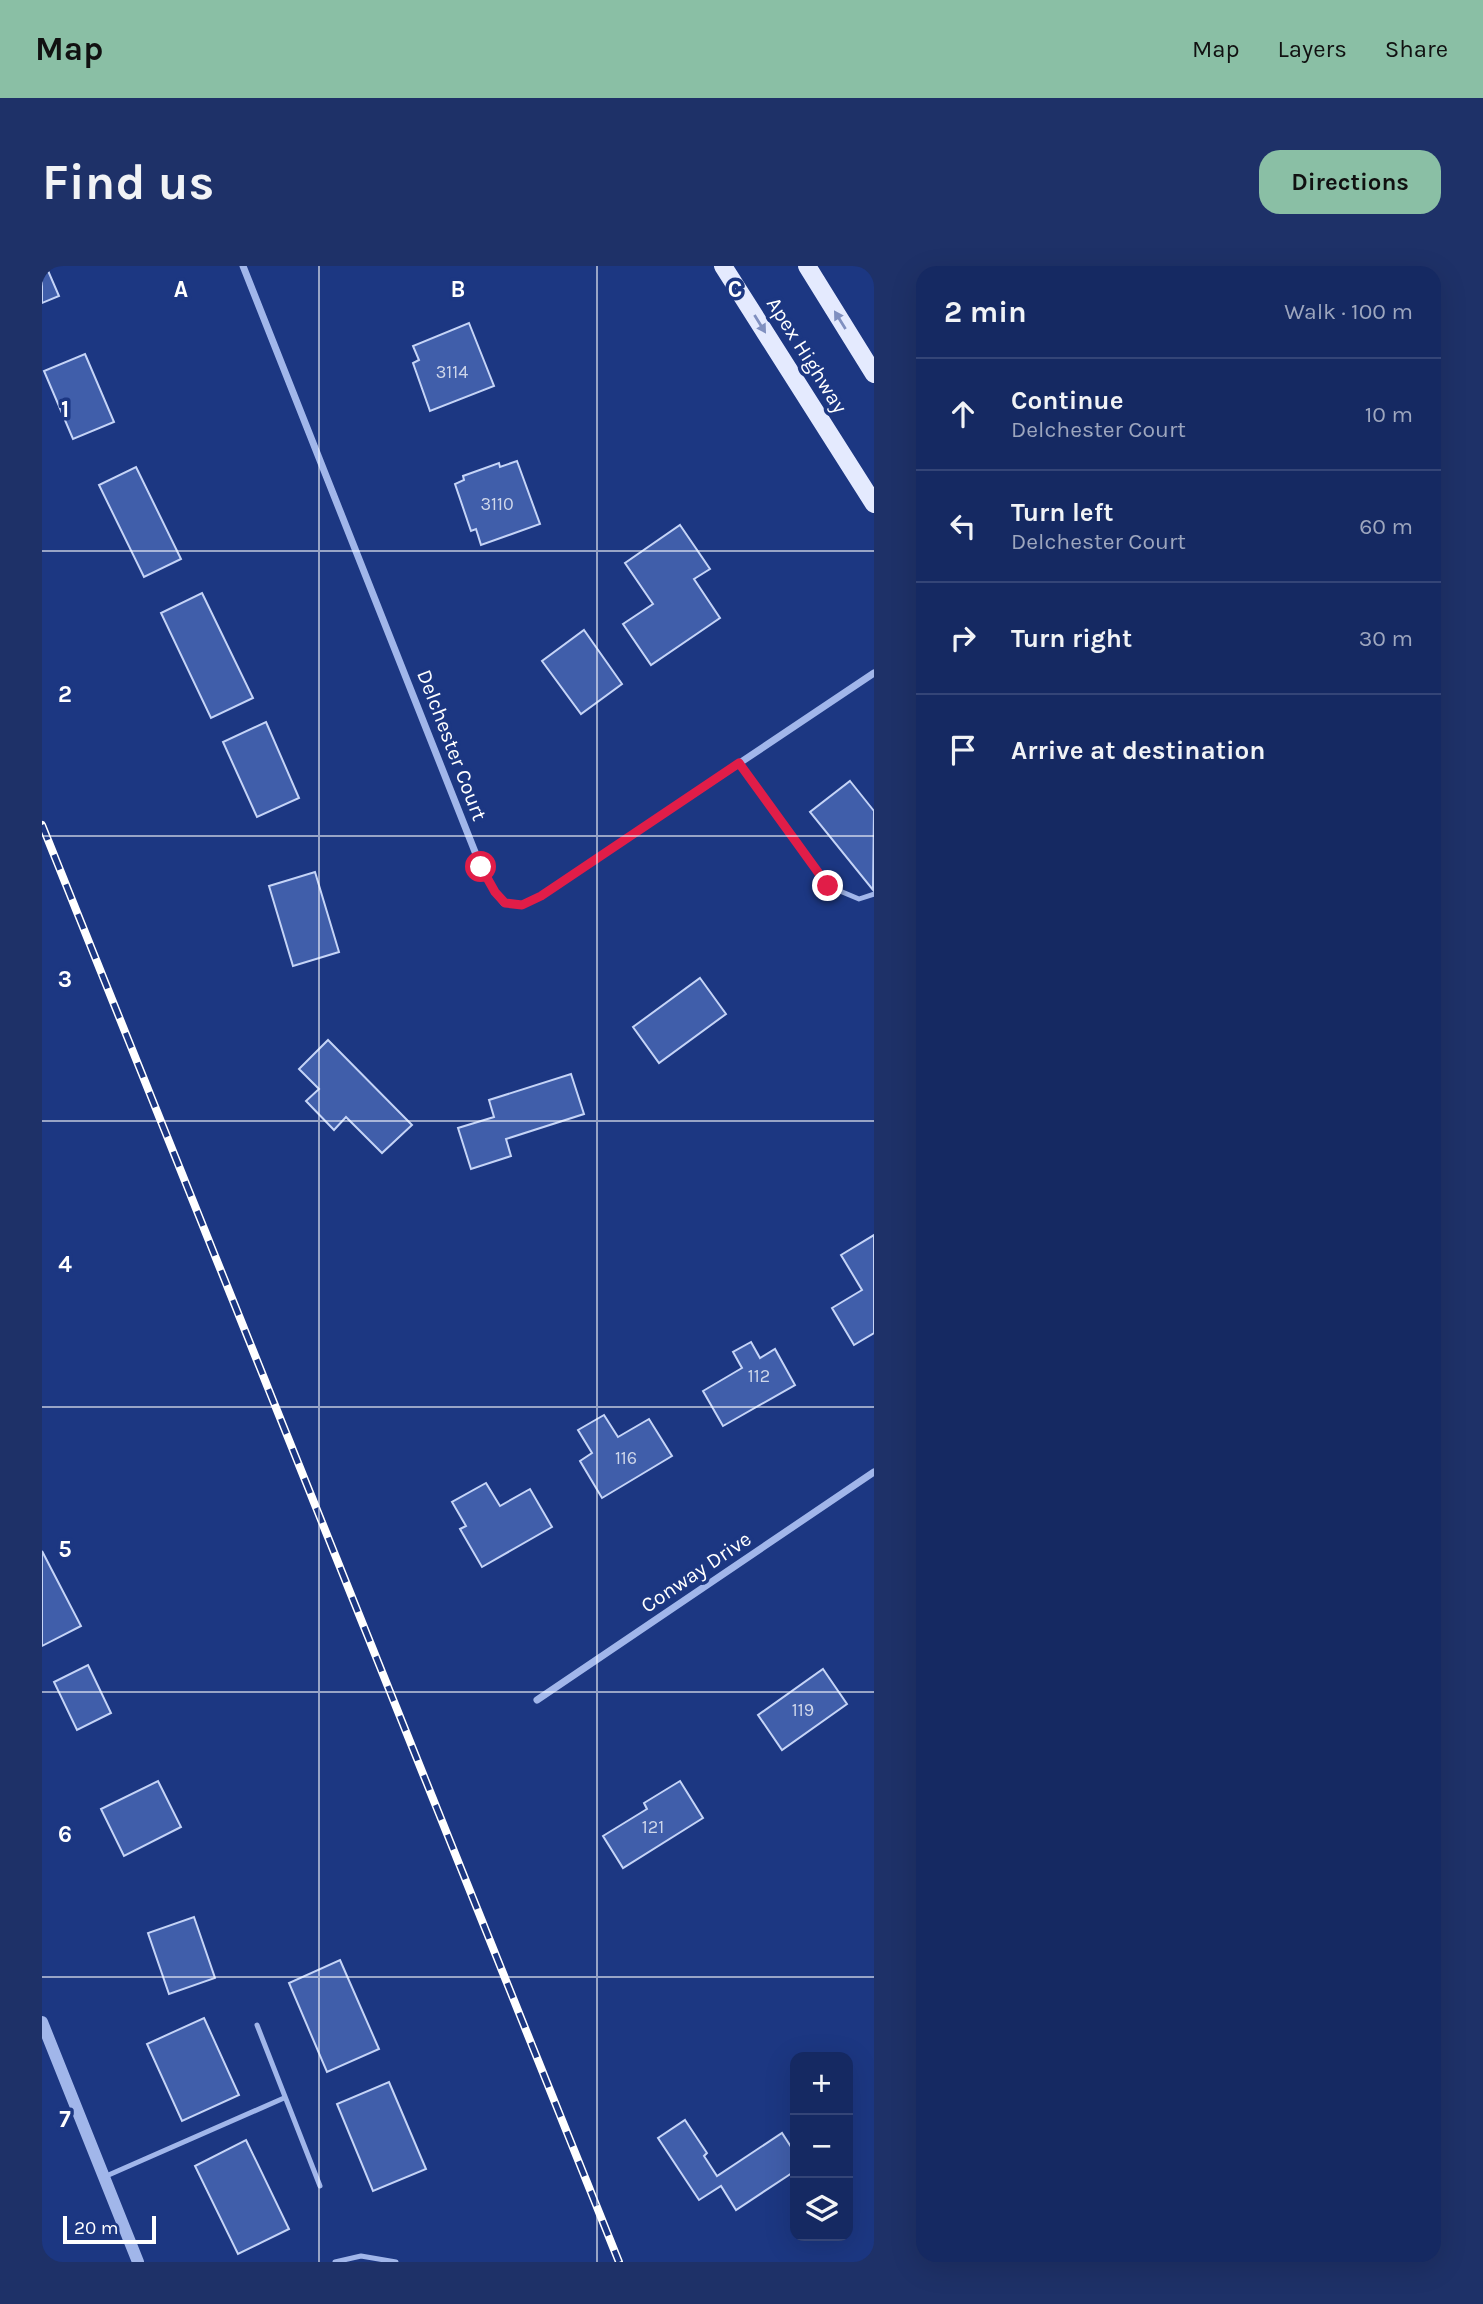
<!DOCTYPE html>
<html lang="en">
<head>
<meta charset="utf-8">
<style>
  body { margin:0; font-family:Karla,sans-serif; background:#1e3168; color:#f1f3f6 }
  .controls { position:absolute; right:21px; bottom:21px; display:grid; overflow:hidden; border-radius:14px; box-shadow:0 7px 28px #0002 }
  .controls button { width:63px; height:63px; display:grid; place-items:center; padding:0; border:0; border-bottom:2px solid #344577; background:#152962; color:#f1f3f6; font:35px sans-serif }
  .scale { position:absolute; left:21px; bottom:18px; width:93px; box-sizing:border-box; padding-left:7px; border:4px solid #fff; border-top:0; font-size:19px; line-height:24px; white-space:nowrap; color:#fff; -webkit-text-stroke:5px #1c3782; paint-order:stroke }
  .stop { position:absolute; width:21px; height:21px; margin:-16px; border:5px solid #e11d48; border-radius:50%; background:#fff }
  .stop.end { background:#e11d48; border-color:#fff; box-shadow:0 2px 7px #0008 }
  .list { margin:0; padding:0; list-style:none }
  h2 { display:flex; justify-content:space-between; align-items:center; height:91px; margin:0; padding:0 28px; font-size:30px }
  h2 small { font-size:23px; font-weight:400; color:#9da6be }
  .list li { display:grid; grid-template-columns:46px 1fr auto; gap:21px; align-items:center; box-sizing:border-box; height:112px; padding:0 28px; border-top:2px solid #344577 }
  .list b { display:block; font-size:26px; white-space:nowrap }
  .list p { margin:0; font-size:23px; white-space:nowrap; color:#9da6be }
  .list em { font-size:23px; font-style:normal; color:#9da6be }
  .icon { flex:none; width:38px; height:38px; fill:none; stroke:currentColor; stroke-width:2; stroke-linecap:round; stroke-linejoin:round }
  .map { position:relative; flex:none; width:832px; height:1996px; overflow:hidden; border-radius:21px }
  header { display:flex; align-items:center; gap:42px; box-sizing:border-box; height:98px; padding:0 35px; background:#8abfa5; color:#111 }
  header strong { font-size:33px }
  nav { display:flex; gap:38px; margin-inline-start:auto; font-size:24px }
  .intro { display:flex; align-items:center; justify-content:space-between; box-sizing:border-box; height:168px; padding:0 42px }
  h1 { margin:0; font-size:49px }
  .button { padding:18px 32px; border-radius:21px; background:#8abfa5; color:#111; font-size:24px; font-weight:700 }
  main { display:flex; gap:42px; padding:0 42px }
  aside { flex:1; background:#152962; border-radius:21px; box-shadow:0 7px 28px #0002 }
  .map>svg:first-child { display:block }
  .building { fill:#405eaa; stroke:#c5d4f7; stroke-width:2 }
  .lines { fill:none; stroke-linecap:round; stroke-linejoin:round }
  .service { stroke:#a1b6ea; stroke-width:5 }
  .minor { stroke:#a1b6ea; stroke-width:7 }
  .tertiary { stroke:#a1b6ea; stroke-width:12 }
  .primary { stroke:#e4eafe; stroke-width:18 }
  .rail-casing { stroke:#fff; stroke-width:8 }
  .rail { stroke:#1c3782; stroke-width:5; stroke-dasharray:16; stroke-linecap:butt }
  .oneway { fill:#8090c0 }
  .route { stroke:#e11d48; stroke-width:9 }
  .grid { fill:none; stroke:#fff; stroke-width:2; stroke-opacity:0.55 }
  .labels { text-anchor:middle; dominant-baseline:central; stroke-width:7; stroke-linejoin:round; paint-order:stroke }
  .number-label { font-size:18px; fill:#cfd7ea }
  .street-label { font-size:21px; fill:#fff; stroke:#1c3782 }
  .grid-label { font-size:23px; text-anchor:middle; font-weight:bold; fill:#fff; stroke:#1c3782; stroke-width:7; stroke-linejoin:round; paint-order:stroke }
</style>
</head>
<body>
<header>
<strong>Map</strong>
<nav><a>Map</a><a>Layers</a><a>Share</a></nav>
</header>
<div class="intro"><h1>Find us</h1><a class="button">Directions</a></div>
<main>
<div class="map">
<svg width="832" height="1996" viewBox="0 0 832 1996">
  <rect width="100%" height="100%" fill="#1c3782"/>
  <g class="building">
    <path d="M0,0H4L17,30L0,37Z"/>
    <path d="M427,57L452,120L388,145L371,97L377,94L371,80Z"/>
    <path d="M43,88L72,156L31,173L2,105Z"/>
    <path d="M475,195L498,258L439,279L434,263L429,265L413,218L422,214L421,210L457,197L458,201Z"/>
    <path d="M94,201L139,293L102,311L57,219Z"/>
    <path d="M638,259L668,303L652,313L678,352L609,399L581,358L611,338L583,297Z"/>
    <path d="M160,327L211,432L169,452L119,347Z"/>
    <path d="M542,364L580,418L539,448L500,395Z"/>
    <path d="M224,456L257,532L215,551L181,476Z"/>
    <path d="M808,515L832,545L831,624L768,546Z"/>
    <path d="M273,606L297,686L251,700L227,620Z"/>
    <path d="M658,712L684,748L617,797L591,761Z"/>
    <path d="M286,774L370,859L340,887L304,851L292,864L264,835L277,823L257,803Z"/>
    <path d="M529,808L542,848L464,873L469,890L429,903L416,862L452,851L447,834Z"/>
    <path d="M832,969V1067L812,1079L790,1042L820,1024L799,989Z"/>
    <path d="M709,1076L718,1092L733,1083L753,1119L681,1160L661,1125L700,1102L691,1086Z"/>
    <path d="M562,1149L576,1171L607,1153L630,1190L560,1232L538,1195L550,1187L536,1164Z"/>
    <path d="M444,1217L458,1240L488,1223L510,1261L440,1301L418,1263L424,1260L410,1236Z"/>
    <path d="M0,1285L39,1360L0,1380Z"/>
    <path d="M46,1399L69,1447L35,1464L12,1416Z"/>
    <path d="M781,1403L805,1438L740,1484L716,1449Z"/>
    <path d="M116,1515L139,1561L82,1590L59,1543Z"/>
    <path d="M638,1515L661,1552L581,1602L561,1570L605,1543L602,1537Z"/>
    <path d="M152,1651L173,1712L127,1728L106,1667Z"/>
    <path d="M298,1694L337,1783L285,1806L247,1717Z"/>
    <path d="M162,1752L197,1829L140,1855L105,1778Z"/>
    <path d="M347,1816L384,1903L331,1925L295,1838Z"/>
    <path d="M643,1854L665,1887L662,1890L675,1910L740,1867L753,1887V1905L694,1944L679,1920L657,1934L616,1872Z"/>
    <path d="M204,1874L247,1963L196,1988L153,1900Z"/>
  </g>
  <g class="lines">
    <g class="service">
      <path d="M697,497L786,620L817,633L832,628"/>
      <path d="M215,1759L278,1920"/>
      <path d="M62,1911L242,1832"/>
      <path d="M293,1996L319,1990L354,1996"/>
    </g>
    <g class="minor">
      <path d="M201,0L439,601L453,626L462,637L480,639L499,630L832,407"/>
      <path d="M495,1434L832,1206"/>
    </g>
    <path class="tertiary" d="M0,1756L96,1996"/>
    <g class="primary">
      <path d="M681,0L832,238"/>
      <path d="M765,0L832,108"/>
    </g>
    <g class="rail-casing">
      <path id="rail" d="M0,559L577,1996"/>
    </g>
    <use href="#rail" class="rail"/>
  </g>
  <defs><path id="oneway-solid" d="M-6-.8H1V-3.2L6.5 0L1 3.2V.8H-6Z" transform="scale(1.75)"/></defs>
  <g class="oneway">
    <use href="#oneway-solid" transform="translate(798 54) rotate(-122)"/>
    <use href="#oneway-solid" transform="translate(718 58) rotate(58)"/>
  </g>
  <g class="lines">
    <path class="route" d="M439,601L453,626L463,637L480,639L499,630L697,497L786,620"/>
  </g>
  <path class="grid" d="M277,0V1996M555,0V1996M0,285H832M0,570H832M0,855H832M0,1141H832M0,1426H832M0,1711H832"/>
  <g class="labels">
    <g class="number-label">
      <text x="410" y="106">3114</text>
      <text x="455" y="238">3110</text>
      <text x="717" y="1110">112</text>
      <text x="584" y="1192">116</text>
      <text x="761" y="1444">119</text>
      <text x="611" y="1561">121</text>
    </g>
    <g class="street-label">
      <text transform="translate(765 89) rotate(58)">Apex Highway</text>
      <text transform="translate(410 479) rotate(69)">Delchester Court</text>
      <text transform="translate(654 1306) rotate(-34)">Conway Drive</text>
    </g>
  </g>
  <g class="grid-label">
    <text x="139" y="31">A</text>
    <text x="416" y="31">B</text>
    <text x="693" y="31">C</text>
    <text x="23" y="151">1</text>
    <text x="23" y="436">2</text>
    <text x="23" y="721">3</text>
    <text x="23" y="1006">4</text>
    <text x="23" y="1291">5</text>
    <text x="23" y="1576">6</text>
    <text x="23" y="1861">7</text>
  </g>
</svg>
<div class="controls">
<button>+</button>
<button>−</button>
<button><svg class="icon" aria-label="layers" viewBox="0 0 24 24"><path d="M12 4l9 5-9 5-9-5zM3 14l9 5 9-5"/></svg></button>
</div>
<div class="scale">20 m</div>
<div class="stop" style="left:439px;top:601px"></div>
<div class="stop end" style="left:786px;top:620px"></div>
</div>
<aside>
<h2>2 min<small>Walk · 100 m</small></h2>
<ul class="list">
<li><svg class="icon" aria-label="ahead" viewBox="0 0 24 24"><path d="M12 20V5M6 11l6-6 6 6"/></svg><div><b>Continue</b><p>Delchester Court</p></div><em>10 m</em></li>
<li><svg class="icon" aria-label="left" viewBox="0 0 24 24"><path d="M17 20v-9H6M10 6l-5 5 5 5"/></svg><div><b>Turn left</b><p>Delchester Court</p></div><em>60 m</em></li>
<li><svg class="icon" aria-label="right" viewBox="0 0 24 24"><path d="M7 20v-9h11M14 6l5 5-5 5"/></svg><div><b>Turn right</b></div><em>30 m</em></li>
<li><svg class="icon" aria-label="arrive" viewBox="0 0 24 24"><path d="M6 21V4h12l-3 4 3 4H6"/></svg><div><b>Arrive at destination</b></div></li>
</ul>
</aside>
</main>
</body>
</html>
